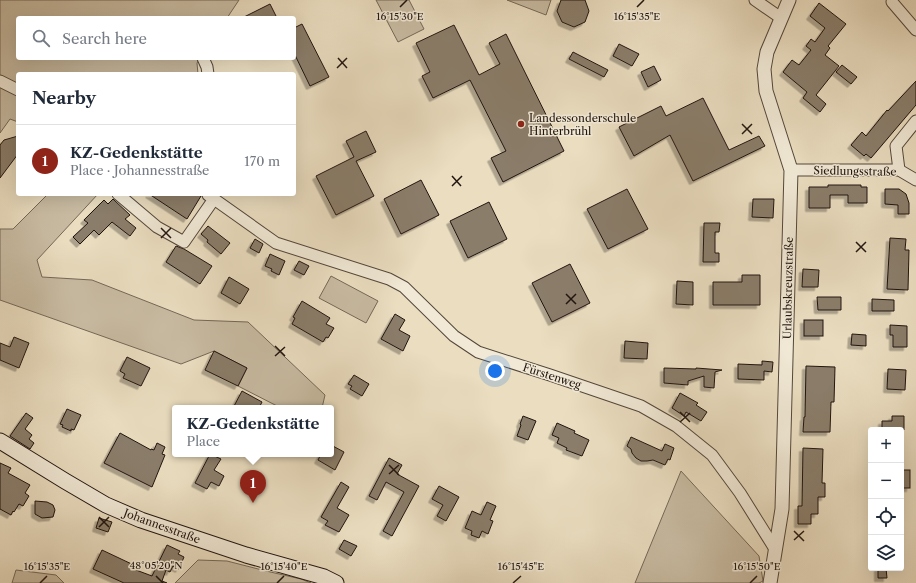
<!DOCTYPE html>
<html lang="en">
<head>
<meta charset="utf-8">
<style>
  body { margin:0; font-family:"Libre Caslon Text",serif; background:#f2f2f3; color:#1f2937 }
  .controls { position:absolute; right:12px; bottom:12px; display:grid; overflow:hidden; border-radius:4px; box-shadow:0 4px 16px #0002 }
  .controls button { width:36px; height:36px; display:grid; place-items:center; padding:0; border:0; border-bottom:1px solid #e0e1e3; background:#fff; color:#1f2937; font:20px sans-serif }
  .you { position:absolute; left:495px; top:371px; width:14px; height:14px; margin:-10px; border:3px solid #fff; border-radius:50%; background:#1a73e8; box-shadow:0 0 0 6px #1a73e833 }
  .badge { display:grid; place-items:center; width:26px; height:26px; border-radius:50%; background:#8f2418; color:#fff; font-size:13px; font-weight:700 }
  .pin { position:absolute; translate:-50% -33px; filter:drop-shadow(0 1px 2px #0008) }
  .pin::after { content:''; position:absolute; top:21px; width:14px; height:12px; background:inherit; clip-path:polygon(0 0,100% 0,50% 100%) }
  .popup { position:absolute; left:172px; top:405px; width:162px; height:52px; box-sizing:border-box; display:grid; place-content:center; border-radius:4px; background:#fff; filter:drop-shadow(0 1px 3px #0005); font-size:13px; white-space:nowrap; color:#747a83 }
  .popup b { font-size:15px; color:#1f2937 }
  .popup::after { content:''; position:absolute; left:50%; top:100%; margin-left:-8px; border:8px solid transparent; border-top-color:#fff }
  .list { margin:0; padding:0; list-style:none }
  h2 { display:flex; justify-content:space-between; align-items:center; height:52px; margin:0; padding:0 16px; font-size:17px }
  h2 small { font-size:13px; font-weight:400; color:#747a83 }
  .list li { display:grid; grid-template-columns:26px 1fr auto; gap:12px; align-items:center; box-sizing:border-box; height:72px; padding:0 16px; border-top:1px solid #e0e1e3 }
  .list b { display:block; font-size:15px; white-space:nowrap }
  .list p { margin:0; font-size:13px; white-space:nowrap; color:#747a83 }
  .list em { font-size:13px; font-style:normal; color:#747a83 }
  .icon { flex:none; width:22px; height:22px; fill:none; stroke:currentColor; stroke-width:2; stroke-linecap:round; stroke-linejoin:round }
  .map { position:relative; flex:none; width:916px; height:583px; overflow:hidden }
  .search { position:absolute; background:#fff; box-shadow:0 4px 16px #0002; left:16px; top:16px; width:280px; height:44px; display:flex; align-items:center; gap:10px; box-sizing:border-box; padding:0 14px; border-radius:4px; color:#747a83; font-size:15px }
  .panel { position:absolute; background:#fff; box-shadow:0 4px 16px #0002; left:16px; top:72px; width:280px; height:124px; border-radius:4px }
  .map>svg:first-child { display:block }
  .green { fill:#c8bba2; stroke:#746858 }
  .building { fill:#8a7d6b; stroke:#21150f; filter:url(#shadow) }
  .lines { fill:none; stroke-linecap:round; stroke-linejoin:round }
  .minor-casing { stroke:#53473b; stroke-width:13 }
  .tertiary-casing { stroke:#53473b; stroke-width:15 }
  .secondary-casing { stroke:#21150f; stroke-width:17 }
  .minor { stroke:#f1e9d6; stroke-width:11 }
  .tertiary { stroke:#f1e9d6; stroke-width:13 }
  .secondary { stroke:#f1e9d6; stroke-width:15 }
  .ticks { fill:none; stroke:#21150f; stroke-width:1.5 }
  .poi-dot { fill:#8f2418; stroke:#f1e9d6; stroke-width:1.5 }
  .labels { text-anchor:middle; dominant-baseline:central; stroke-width:3; stroke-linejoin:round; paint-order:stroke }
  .poi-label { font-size:11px; fill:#21150f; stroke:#f1e9d6; text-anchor:start }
  .street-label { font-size:11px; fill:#21150f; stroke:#f1e9d6 }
  .ticks-label { font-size:10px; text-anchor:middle; fill:#21150f; stroke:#f1e9d6; stroke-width:3; stroke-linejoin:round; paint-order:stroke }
</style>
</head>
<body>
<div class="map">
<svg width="916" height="583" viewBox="0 0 916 583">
  <defs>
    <filter id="shadow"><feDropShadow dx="-3.5" dy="3.5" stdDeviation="0" flood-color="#0004"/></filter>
  </defs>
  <rect width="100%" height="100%" fill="#eaddc0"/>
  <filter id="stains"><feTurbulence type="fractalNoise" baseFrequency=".005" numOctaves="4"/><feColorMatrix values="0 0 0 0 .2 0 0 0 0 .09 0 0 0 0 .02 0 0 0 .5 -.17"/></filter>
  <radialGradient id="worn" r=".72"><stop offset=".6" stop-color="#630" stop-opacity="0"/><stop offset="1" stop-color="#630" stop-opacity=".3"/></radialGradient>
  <g class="green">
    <path d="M0,0H239L227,18H18V58H200L197,63L198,74H18V122L10,119L0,133Z"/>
    <path d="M376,0H409L424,29L398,42Z"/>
    <path d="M507,0H551L546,15Z"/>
    <path d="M48,194H98L37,260L42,277L92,280L194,320L248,322L325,395L322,408H281L238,386L247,368L214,351L181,364L0,300V229H13Z"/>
    <path d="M331,276L378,301L366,323L319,298Z"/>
    <path d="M681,471L759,556L763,581L759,583H635Z"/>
    <path d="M198,560L227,561L266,571L301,579L311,583H175Z"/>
    <path d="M16,570L56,575L64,583H12Z"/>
  </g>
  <g class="building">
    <path d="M561,0H585L589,11L585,22L574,27L562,22L557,11Z"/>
    <path d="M819,3L846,24L828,46L830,48L825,55L839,66L816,95L826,104L820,112L803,98L807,92L783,72L792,60L799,65L811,50L806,46L811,39L815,42L825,28L810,16Z"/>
    <path d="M270,4L277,18H242Z"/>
    <path d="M302,24L329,77L310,86L294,53V28Z"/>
    <path d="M454,25L479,75L500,64L489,43L506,34L564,151L503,182L491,158L506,151L470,80L433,98L422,76L430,72L416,43Z"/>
    <path d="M619,44L639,54L632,66L613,56Z"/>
    <path d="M573,52L608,70L604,77L569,59Z"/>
    <path d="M842,65L857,77L851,84L836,72Z"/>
    <path d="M654,66L661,80L648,87L641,72Z"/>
    <path d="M916,81V105L871,158L866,154L864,156L851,145L862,132L866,136L887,110L888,111Z"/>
    <path d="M703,98L729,150L759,136L765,146L693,181L670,135L634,156L619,127L661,106L666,116Z"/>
    <path d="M366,131L376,152L356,161L374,196L336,215L316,176L354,157L346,141Z"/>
    <path d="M18,136V154L0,178V145L4,140Z"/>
    <path d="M421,180L439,215L401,234L384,199Z"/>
    <path d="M828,185H861V187H867V203H848V195H830V208H809V187H828Z"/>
    <path d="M627,189L648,229L608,249L587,209Z"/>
    <path d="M885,189H899L906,194L909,203V214H898V205L885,204Z"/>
    <path d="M149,194H196L201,196L187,219Z"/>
    <path d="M113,199L130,215L125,219L136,228L130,236L112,222L99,235L94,230L80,244L73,237L88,223L84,220L104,200L108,204Z"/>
    <path d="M753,199H774L773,218L752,217Z"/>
    <path d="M489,202L507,239L468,258L450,221Z"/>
    <path d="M704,223H720L719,232H715V253H719V262H703Z"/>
    <path d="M208,226L230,243L221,254L207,242L208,240L201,234Z"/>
    <path d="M890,238L906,239L905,250H909L908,290L887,289Z"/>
    <path d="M255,239L263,244L259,253L250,248Z"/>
    <path d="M176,246L184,249L212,266L200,284L166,262Z"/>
    <path d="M270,254L285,261L279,275L271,271L272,269L265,266Z"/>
    <path d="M299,261L309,266L304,275L294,270Z"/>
    <path d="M570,264L590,303L552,322L532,283Z"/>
    <path d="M803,269L819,270L818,287H802Z"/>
    <path d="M742,275H760V305H713V282H742Z"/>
    <path d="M229,277L249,289L240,304L221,293Z"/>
    <path d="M677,281L693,282V305L676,304Z"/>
    <path d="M817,297H841V310H818Z"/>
    <path d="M872,299L894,300V311H872Z"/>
    <path d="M302,301L330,318L326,324L334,328L328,338L326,337L323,342L292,324L295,318L293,317Z"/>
    <path d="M395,314L405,320L399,330L410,336L403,351L381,339Z"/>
    <rect x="804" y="320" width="19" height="16"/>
    <path d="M890,325L907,326V347H893V335H890Z"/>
    <path d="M852,334L866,335V346L851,345Z"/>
    <path d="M14,337L29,343L19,368L0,360V343L10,347Z"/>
    <path d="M625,341L648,343L647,359L624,358Z"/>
    <path d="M214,351L247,368L238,386L205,370Z"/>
    <path d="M127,357L150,368L141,386L123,378L125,374L120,371Z"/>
    <path d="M762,361L773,362L772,372L764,371V380L738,379V364L762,365Z"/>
    <path d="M806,366L835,367L834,402H831L830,432H803L804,417H805Z"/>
    <path d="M664,368L696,369V368L722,370L715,372L714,388L704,387V376L688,381V385L664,383Z"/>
    <path d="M888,369L906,370L905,390L887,389Z"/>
    <path d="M354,375L369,384L362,396L350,389L352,386L348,384Z"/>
    <path d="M242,391L262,402L259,408H233Z"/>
    <path d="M680,393L698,403L696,405L707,412L701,421L686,412L684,416L672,408Z"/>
    <path d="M67,409L81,415L74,430L71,429V431L62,427L63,425L60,424Z"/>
    <path d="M26,413L33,418L25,429L32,435L29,439L34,443L30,449L10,436Z"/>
    <path d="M523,416L536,421L528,440L517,436L521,425L520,424Z"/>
    <path d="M892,416H904V430H882V421H892Z"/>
    <path d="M557,423L575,431L574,433L589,440L582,456L566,450L567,448L557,443L559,438L552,435Z"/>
    <path d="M120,433L151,450V449L154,450L157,443L165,447L162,454L165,455L152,487L104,463Z"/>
    <path d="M631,437L662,451L665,444L674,448L670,460L668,459L665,465L653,460L647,461H641L636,458L632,453L631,449L627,446Z"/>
    <path d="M331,445L344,452L335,470L318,460L321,454H331Z"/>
    <path d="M803,448L823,449L822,483H825V497H818V514H811V524H798V506H802Z"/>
    <path d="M210,454L221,459L214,470L224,476L219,486L211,482L207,489L195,483Z"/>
    <path d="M389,458L402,465L397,474L419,486L392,536L383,531L404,492L386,482L377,500L369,496Z"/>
    <path d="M0,463L11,468L8,473L30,485L25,493L29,496L23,506L19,504L14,512L13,511L11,515L0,509Z"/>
    <rect x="901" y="470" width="9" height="18"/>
    <path d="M341,482L349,487L337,508L349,515L339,532L325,525L328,521L321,517Z"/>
    <path d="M439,486L459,497L446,521L437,516L443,505L432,499Z"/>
    <path d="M35,501L47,502L53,505L55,510L53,517L42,518L35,514Z"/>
    <path d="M487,502L496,506L490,520L493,521L488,534L482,531L479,538L471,535L472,531L465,528L472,511L481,515Z"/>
    <path d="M99,518L112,522L108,532L96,528Z"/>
    <path d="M344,540L357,546L351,556L339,549Z"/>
    <path d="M167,545L180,551L178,554L184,557L179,569L173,566L170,572L166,570L162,581L167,583H124L93,569L102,550L138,567L136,570L152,576Z"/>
    <path d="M878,568H886L887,578H878Z"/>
  </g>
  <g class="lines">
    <g class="minor-casing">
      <g id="minor">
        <path d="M755,0L781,18"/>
        <path d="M892,2L916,30"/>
        <path d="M203,58L207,67L208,74"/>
        <path d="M0,81L18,90"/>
        <path d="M791,170H899L916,180"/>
        <path d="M899,170L896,146L916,121"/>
        <path d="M118,194L157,227L184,242L214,199L208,195"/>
        <path d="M214,194V199L276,243L389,279L404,287L454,336L478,352L550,375L641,406L676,426L712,455L740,493L775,549"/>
      </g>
    </g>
    <g class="tertiary-casing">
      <path id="tertiary" d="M770,583L782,509L791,170L766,91L764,69L767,52L789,0"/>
    </g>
    <g class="secondary-casing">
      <path id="secondary" d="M0,441L65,481L106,505L141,520L246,555L324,577L336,583"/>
    </g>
    <use href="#minor" class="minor"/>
    <use href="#tertiary" class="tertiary"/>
    <use href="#secondary" class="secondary"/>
  </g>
  <path class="ticks" d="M400,7L407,0M637,7L644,0M338,58L347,68M337,68L347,58M742,124L752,134M742,134L752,124M452,176L461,186M452,186L462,176M161,228L171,238M161,238L171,228M856,242L866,252M856,252L866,242M566,294L576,304M566,304L576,294M275,346L285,356M275,356L285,347M680,412L690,422M680,422L690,413M389,465L399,475M389,474L399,465M99,517L109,527M99,527L109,517M794,531L804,541M794,540L804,531M156,576L163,583M40,583L47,576M277,583L284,576M513,583L521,576M750,583L757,576"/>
  <circle class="poi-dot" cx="521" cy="124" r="4"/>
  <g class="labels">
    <g class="poi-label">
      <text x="529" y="118">Landessonderschule<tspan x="529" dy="13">Hinterbrühl</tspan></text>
    </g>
    <g class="street-label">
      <text transform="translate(855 171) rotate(1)">Siedlungsstraße</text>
      <text transform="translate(788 288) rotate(-89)">Urlaubskreuzstraße</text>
      <text transform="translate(552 376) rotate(18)">Fürstenweg</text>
      <text transform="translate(162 526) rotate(20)">Johannesstraße</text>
    </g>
  </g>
  <g class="ticks-label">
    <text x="400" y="20">16°15'30"E</text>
    <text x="637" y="20">16°15'35"E</text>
    <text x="156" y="569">48°05'20"N</text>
    <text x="47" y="570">16°15'35"E</text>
    <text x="284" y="570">16°15'40"E</text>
    <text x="521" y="570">16°15'45"E</text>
    <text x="757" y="570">16°15'50"E</text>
  </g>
  <rect width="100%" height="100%" filter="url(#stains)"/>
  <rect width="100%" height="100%" fill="url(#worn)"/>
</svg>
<div class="controls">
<button>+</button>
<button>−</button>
<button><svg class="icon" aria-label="locate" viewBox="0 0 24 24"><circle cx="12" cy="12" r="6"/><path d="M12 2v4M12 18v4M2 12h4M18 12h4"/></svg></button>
<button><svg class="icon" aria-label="layers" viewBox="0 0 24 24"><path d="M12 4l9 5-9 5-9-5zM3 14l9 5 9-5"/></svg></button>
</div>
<div class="you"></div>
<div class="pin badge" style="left:253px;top:503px">1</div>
<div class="popup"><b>KZ-Gedenkstätte</b>Place</div>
<div class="search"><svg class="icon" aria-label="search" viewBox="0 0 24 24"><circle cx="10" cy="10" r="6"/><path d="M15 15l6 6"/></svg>Search here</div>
<section class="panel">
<h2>Nearby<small></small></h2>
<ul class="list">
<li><span class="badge">1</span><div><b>KZ-Gedenkstätte</b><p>Place · Johannesstraße</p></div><em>170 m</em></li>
</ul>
</section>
</div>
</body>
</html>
